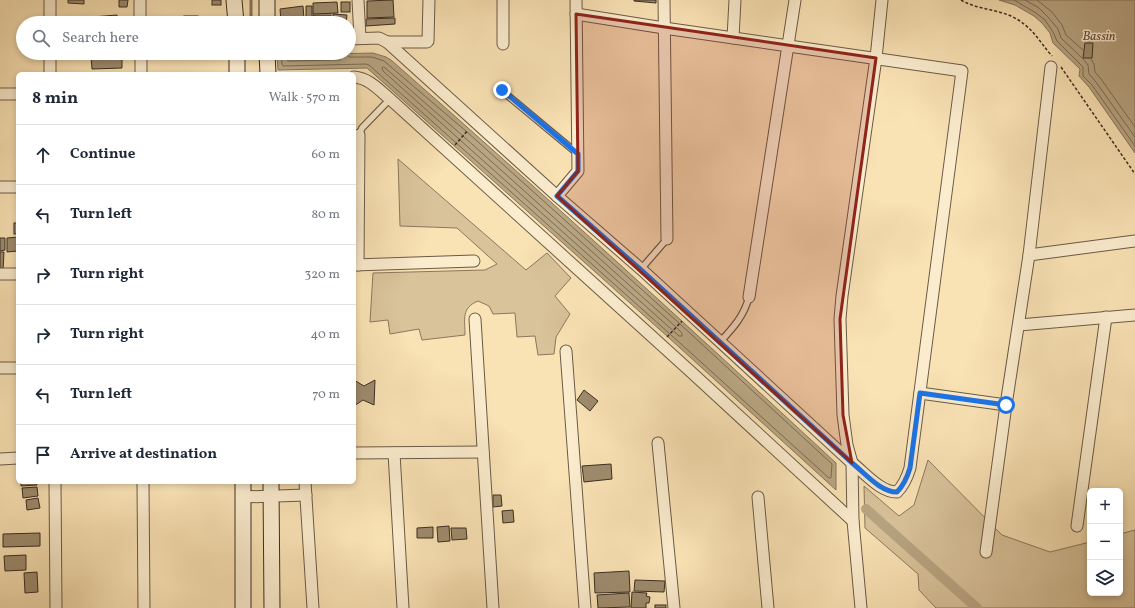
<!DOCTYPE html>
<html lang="en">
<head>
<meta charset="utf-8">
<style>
  body { margin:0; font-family:Vollkorn,serif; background:#f6f6f7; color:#1f2937 }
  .controls { position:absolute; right:12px; bottom:12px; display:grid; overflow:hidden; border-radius:6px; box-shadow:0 2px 6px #0003 }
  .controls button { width:36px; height:36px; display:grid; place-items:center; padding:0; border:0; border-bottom:1px solid #e0e1e3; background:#fff; color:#1f2937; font:20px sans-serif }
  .stop { position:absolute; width:12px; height:12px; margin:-9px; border:3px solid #1a73e8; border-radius:50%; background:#fff }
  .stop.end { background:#1a73e8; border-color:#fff; box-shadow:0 1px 4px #0008 }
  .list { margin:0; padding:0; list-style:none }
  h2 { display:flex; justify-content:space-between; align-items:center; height:52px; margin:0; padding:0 16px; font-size:17px }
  h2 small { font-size:13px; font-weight:400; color:#747a83 }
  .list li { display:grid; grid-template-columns:26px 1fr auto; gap:12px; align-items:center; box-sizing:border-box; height:60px; padding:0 16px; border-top:1px solid #e0e1e3 }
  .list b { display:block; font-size:15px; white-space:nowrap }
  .list em { font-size:13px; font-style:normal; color:#747a83 }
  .icon { flex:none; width:22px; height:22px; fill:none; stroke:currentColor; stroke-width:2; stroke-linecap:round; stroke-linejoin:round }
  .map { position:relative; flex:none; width:1135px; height:608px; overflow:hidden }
  .search { position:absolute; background:#fff; box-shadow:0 2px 6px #0003; left:16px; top:16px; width:340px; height:44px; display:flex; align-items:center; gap:10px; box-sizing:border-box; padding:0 14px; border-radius:22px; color:#747a83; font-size:15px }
  .panel { position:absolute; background:#fff; box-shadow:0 2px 6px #0003; left:16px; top:72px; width:340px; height:412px; border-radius:6px }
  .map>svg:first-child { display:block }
  .green { fill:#d9c39b; stroke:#8a785e }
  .water { fill:#b8a582; stroke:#86755c }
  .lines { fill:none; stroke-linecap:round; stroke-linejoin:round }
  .shore { stroke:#7a6a52; stroke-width:1 }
  .stream { stroke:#86755c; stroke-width:3 }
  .canal { stroke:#b8a582; stroke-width:10 }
  .building { fill:#9e8c6e; stroke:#3b2e22 }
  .lane-casing { stroke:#6a5b46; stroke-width:8 }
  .street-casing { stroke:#6a5b46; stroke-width:13 }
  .secondary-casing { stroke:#3b2e22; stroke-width:17 }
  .path { stroke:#3b2e22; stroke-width:1.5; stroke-dasharray:3 2; stroke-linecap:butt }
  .lane { stroke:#fbecce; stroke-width:5.5 }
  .street { stroke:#fbecce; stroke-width:11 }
  .secondary { stroke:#fbecce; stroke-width:15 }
  .route { stroke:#1a73e8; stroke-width:5 }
  .marked { fill:#8f2418; fill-opacity:0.2; stroke:#8f2418; stroke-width:3; stroke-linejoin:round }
  .labels { text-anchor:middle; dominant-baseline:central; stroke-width:3; stroke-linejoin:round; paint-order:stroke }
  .water-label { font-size:13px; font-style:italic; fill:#5a4c3a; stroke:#fbecce }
</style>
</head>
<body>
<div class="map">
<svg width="1135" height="608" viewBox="0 0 1135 608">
  <rect width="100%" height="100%" fill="#f9e2b4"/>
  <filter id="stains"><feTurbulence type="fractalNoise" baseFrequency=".005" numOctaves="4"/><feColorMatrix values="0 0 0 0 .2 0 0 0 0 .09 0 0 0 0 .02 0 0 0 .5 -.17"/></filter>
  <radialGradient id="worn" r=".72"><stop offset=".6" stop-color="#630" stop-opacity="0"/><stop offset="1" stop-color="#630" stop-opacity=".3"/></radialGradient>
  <g class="green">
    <path d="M398,159L526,270L547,253L571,278L555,296L570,314L556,337L554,354L538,355L535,336L517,337L515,313L493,314L489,306L478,301C461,308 465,319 465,335L422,340L419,329L390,334L388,320L370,322L373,273L485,270L497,264L457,228L400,226Z"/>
    <path d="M928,460L1002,535L1050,552L1090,542V593H1120V534L1135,530V608H936L919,590L918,574L865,528L864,486L899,516L914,505Z"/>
  </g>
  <g class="water">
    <path d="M999,0H1135V153L1089,87L1079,76L1080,69L1053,43L1050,33L1042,23L1034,16L1015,5Z"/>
    <path d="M373,53L386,57L391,60C542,192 689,327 836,463V490L668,337L367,68L278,70L277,55Z"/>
  </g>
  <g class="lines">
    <g class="shore">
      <path d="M1014,0L1036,13L1045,20L1053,32L1057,41L1083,67V76L1092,85L1135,146"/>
      <path d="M1025,0L1039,8L1048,17L1058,29L1061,38L1082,58"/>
      <path d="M1037,0L1052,12L1062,25L1066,35L1083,50"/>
      <path d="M281,53L282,64L283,66L366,64L369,65L670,334L829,478H831L832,464L680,324L467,132L384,61L372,57H349L345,53"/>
      <path d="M286,53V59L288,61L340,60L341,58L340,53"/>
      <path d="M292,53L294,55L334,53"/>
      <path d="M1083,59L1088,65L1089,74L1096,82L1135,137"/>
      <path d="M1091,59L1094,64L1095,72L1101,79L1135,127"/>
      <path d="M384,67L463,136L676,327L682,333V336H679L383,71L382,68Z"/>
    </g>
    <path class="stream" d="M251,0V23"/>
    <path class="canal" d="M866,509L977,608"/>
  </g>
  <g class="building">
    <path d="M68,0H84V4L68,3Z"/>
    <path d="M119,0H128L127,7H119Z"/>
    <rect x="212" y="0" width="9" height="5"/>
    <path d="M393,0L394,17L367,18V1Z"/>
    <path d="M634,0H656V3L634,1Z"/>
    <path d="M337,2L338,13L313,14V3Z"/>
    <rect x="341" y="2" width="9" height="10"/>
    <path d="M303,6L304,19L281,21L280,9Z"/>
    <path d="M306,6H312V19L306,20Z"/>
    <path d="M333,14L347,15L346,23H333Z"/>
    <path d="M117,15L118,23H93L92,17Z"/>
    <rect x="313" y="15" width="18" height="8"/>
    <rect x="184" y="16" width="14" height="7"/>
    <path d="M395,18V24L366,26V19Z"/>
    <path d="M1085,43H1093L1092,58H1083Z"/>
    <rect x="92" y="53" width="12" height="2"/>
    <path d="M122,56V68L92,69L91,57Z"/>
    <rect x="14" y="223" width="4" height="11"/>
    <path d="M18,237V251L7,252V238Z"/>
    <path d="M0,238H5V250L0,251Z"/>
    <path d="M0,252H4L3,271H0Z"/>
    <path d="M354,380L364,386L375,380L374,405L363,400L354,406Z"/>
    <path d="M584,390L598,401L590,411L577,400Z"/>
    <path d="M611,464L612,479L584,482L582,466Z"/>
    <path d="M21,482H36L37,485L21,486Z"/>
    <path d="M37,487L38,496L23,498L22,488Z"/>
    <path d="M493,495H501L502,506L493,507Z"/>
    <path d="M38,498L40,508L27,510L26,500Z"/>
    <path d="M513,510L514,522L503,523L502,511Z"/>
    <path d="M449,526L450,541L438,542L437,527Z"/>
    <path d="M433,527V538H417V528Z"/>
    <path d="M451,528H466L467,539L452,540Z"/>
    <path d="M40,533V546L3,547V534Z"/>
    <path d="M26,555V570L5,571L4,556Z"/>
    <path d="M629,571L630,592L595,593L594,573Z"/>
    <path d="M37,572L38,592L25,593L24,573Z"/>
    <path d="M635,580L665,581L664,592L634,591Z"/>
    <path d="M632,592L647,593L646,596L650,597L649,603H646V608H631Z"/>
    <path d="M629,593L630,607L598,608L597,595Z"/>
    <rect x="655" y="605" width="11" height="3"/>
  </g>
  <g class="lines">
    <g class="lane-casing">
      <g id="lane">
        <path d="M501,90L578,154"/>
        <path d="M359,135L362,128L390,99"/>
        <path d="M641,269L667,239"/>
        <path d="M720,342C733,328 744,316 749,297"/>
      </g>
    </g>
    <g class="street-casing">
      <g id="street">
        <path d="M140,0V23"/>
        <path d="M358,0L360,38"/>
        <path d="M503,0V44"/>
        <path d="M664,0L667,239"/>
        <path d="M50,23V0"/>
        <path d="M733,38L735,0"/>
        <path d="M349,39L379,38L387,42L557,196L641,269L852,463C865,473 880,492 897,492C904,485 907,478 910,468L962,71L664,28L576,14"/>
        <path d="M387,42H427L428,41L429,0"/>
        <path d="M141,53V74"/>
        <path d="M50,74V53"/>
        <path d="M354,77C369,78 379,90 390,99L690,371L853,521"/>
        <path d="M0,94H18"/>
        <path d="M0,187H18"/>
        <path d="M557,196L578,171L576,0"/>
        <path d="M1029,255L1135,241"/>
        <path d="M354,265L474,261"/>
        <path d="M358,265L359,135"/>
        <path d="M0,274H18"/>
        <path d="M749,297L795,0"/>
        <path d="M475,319L493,608"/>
        <path d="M1019,325L1135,315"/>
        <path d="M566,351L585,608"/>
        <path d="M0,368H18"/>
        <path d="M920,393L1006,405"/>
        <path d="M658,443L674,608"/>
        <path d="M354,453L483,452"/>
        <path d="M394,453L403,608"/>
        <path d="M0,459L18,458"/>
        <path d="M55,482L56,608"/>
        <path d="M143,482L144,608"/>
        <path d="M305,482L313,608"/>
        <path d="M243,497L306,495"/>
        <path d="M758,497L768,608"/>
        <path d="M1077,526L1106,317"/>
        <path d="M986,552L1006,405L1029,255L1051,67"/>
        <path d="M861,608L853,521L852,463L847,445L843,415L840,319L842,296L876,58L882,0"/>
      </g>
    </g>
    <g class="secondary-casing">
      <g id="secondary">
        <path d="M234,0L236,23"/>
        <path d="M267,0V23"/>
        <path d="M267,53L268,74"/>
        <path d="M237,74V53"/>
        <path d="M243,482V608"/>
        <path d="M271,482L272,608"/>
      </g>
    </g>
    <g class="path">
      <path d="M961,0C976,9 995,9 1011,16C1032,26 1038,40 1052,56"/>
      <path d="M1061,67L1135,174"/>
      <path d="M455,145L468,130"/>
      <path d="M667,337L682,321"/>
    </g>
    <use href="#lane" class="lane"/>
    <use href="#street" class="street"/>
    <use href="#secondary" class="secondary"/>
  </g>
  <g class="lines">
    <path class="route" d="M502,90L578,154V171L557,196L641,270L852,463C865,473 880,492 897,492C904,485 907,478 910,468L920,393L1006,405"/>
  </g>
  <path class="marked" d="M576,14L876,58L840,319L843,415L852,463L557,196L578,171Z"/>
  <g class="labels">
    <g class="water-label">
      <text x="1099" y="37">Bassin</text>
    </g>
  </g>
  <rect width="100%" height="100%" filter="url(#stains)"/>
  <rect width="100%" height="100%" fill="url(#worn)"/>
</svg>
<div class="controls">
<button>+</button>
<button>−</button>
<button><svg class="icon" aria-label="layers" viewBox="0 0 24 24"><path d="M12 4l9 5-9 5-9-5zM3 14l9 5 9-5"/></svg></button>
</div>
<div class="stop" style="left:1006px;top:405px"></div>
<div class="stop end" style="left:502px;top:90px"></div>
<div class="search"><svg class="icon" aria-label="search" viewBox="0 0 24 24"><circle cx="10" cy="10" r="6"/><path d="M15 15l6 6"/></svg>Search here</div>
<section class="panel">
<h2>8 min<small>Walk · 570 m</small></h2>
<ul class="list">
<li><svg class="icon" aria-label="ahead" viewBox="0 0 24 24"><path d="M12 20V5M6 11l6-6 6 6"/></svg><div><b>Continue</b></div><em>60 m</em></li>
<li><svg class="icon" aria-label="left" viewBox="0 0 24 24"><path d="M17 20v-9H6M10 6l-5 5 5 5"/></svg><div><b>Turn left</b></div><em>80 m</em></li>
<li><svg class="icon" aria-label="right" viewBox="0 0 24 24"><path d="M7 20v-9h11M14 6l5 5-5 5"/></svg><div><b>Turn right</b></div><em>320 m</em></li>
<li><svg class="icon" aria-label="right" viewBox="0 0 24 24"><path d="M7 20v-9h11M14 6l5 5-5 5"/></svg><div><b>Turn right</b></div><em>40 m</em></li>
<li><svg class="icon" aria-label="left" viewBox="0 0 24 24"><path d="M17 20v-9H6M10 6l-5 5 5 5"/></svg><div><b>Turn left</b></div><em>70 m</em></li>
<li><svg class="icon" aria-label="arrive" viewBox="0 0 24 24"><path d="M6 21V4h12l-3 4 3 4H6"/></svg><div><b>Arrive at destination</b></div></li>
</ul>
</section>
</div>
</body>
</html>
